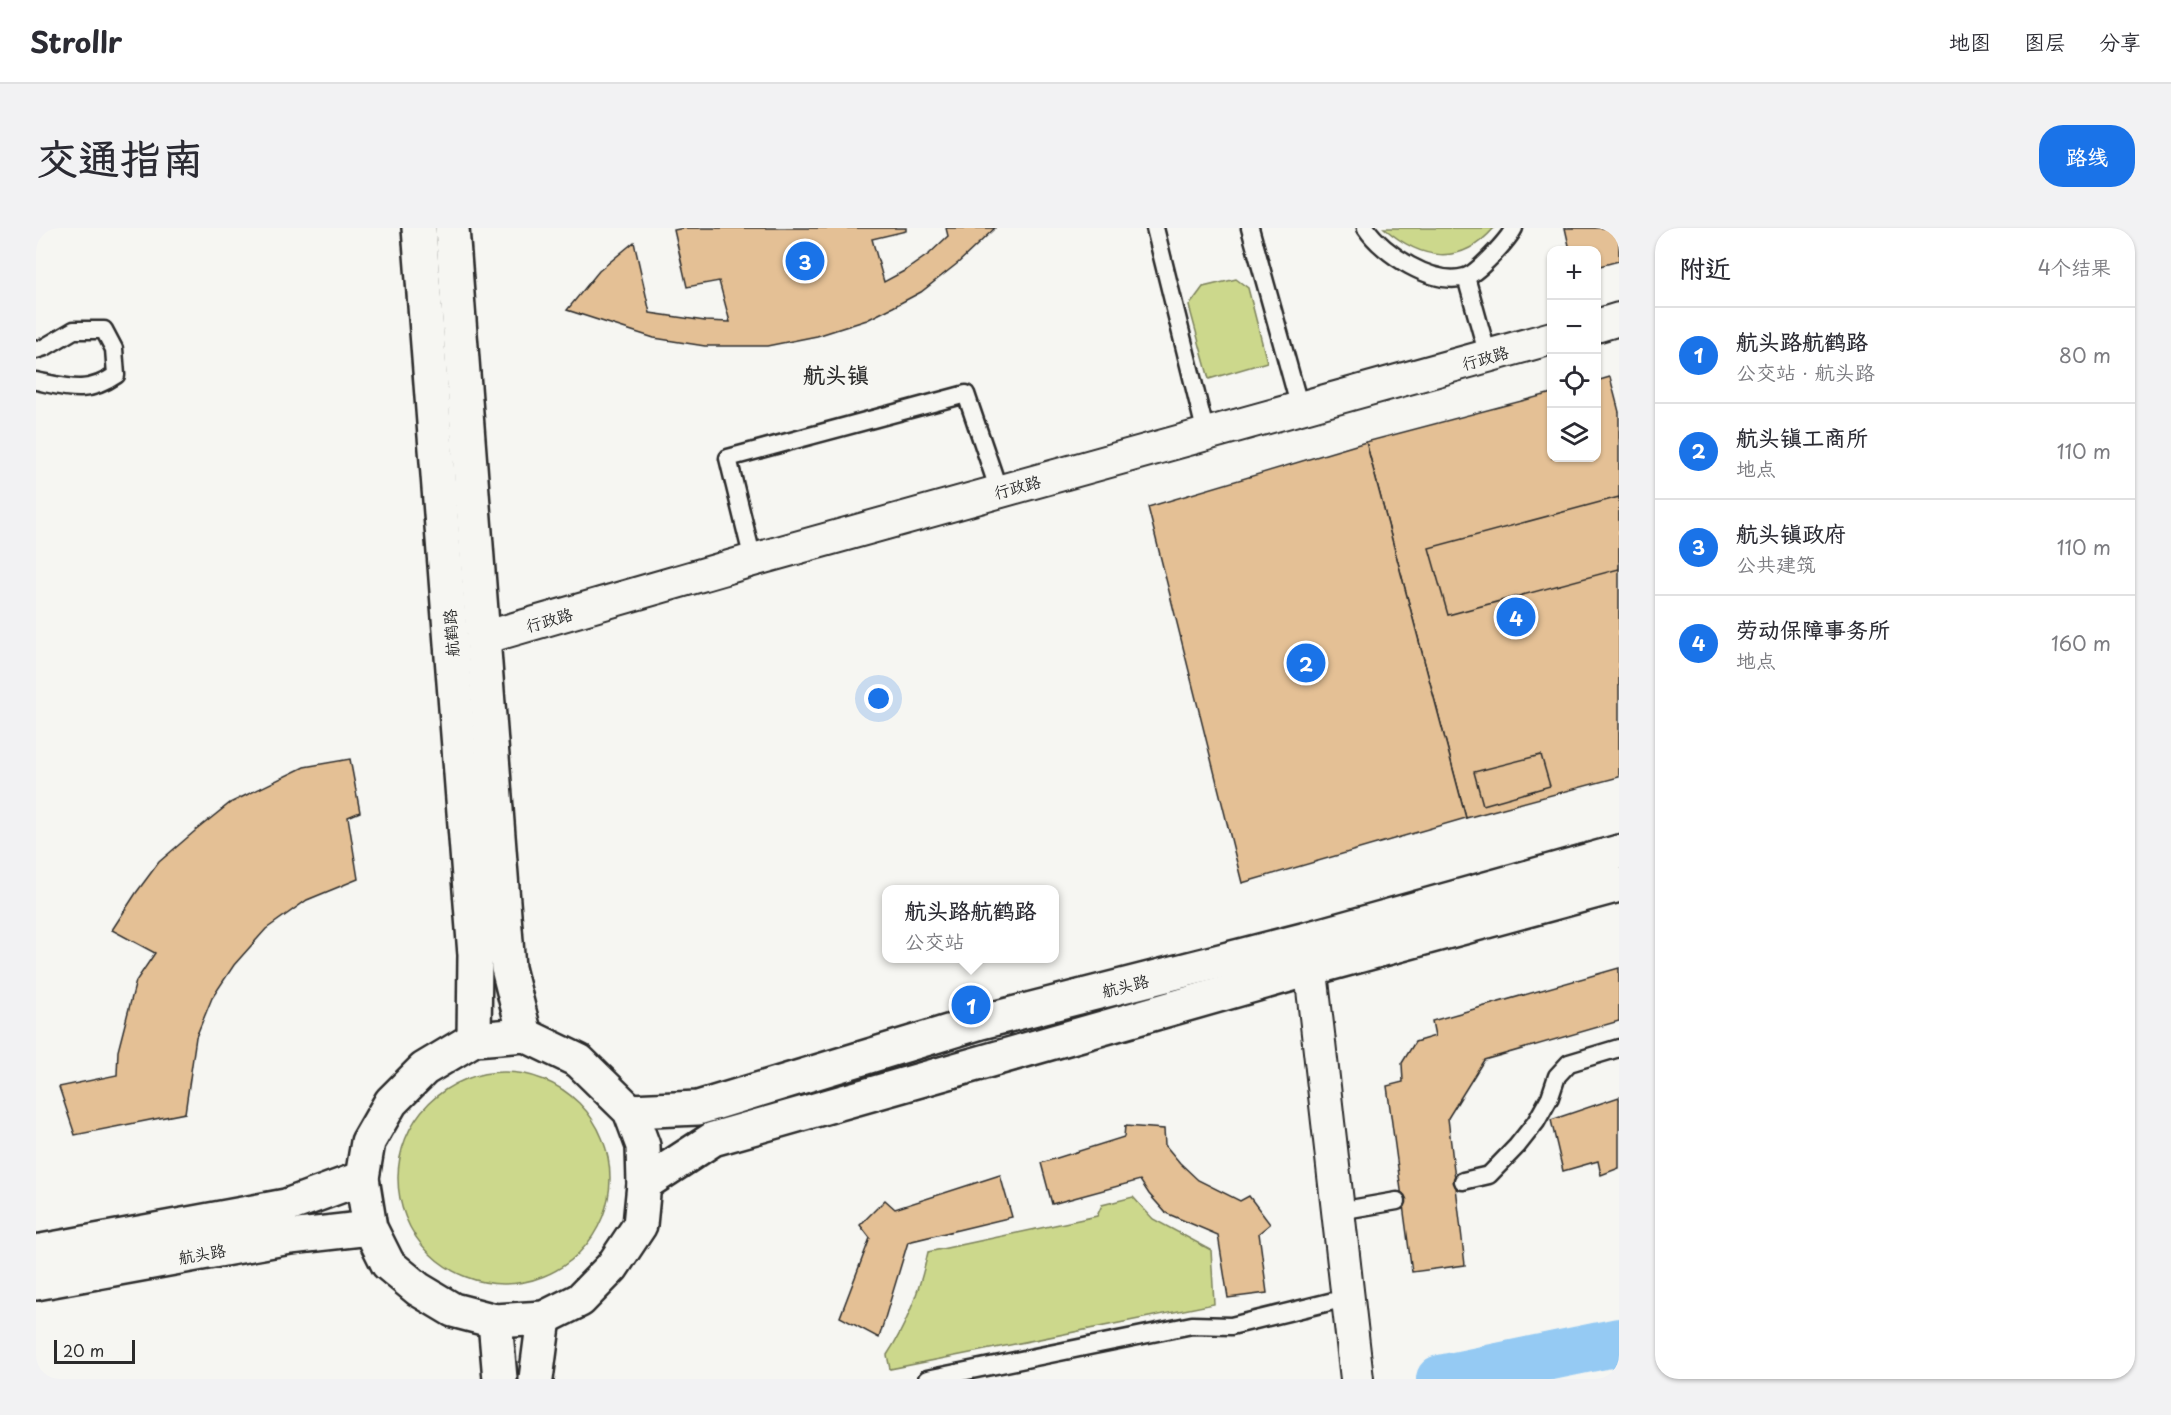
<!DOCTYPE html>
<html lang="zh">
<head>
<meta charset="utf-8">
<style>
  body { margin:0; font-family:"Playpen Sans","LXGW WenKai TC",sans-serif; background:#f2f2f3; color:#2b2b33 }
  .controls { position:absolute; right:18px; top:18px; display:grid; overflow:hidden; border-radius:12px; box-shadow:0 2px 4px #0004 }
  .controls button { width:54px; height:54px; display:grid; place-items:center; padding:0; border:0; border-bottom:2px solid #e1e1e2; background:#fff; color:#2b2b33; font:30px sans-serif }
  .scale { position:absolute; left:18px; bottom:15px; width:81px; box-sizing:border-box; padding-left:6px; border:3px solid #2b2b2b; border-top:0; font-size:16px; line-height:21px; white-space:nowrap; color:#2b2b2b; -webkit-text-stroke:4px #f6f6f2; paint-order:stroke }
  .you { position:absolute; left:843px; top:471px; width:21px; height:21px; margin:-15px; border:4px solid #fff; border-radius:50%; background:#1a73e8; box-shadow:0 0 0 9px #1a73e833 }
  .badge { display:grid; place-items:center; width:39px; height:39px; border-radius:50%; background:#1a73e8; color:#fff; font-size:20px; font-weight:700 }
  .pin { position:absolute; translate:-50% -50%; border:3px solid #fff; box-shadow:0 2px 6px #0006 }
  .popup { position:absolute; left:846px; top:657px; width:177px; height:78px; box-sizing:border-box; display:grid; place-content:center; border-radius:12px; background:#fff; filter:drop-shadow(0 2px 4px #0005); font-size:20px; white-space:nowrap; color:#7c7c81 }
  .popup b { font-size:22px; color:#2b2b33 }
  .popup::after { content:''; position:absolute; left:50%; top:100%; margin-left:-12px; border:12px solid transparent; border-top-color:#fff }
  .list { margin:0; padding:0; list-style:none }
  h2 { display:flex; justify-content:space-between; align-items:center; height:78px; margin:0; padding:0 24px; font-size:26px }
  h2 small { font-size:20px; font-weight:400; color:#7c7c81 }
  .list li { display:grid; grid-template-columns:39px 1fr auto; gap:18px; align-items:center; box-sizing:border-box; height:96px; padding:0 24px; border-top:2px solid #e1e1e2 }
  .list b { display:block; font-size:22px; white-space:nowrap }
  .list p { margin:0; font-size:20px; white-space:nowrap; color:#7c7c81 }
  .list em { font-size:20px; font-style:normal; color:#7c7c81 }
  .icon { flex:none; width:33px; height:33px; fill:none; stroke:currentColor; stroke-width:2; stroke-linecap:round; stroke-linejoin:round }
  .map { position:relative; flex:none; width:1583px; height:1151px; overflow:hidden; border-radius:24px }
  header { display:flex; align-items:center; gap:36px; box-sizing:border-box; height:84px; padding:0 30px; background:#fff; border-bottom:2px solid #e1e1e2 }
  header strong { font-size:28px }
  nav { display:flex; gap:33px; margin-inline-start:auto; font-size:21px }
  .intro { display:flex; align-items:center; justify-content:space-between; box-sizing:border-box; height:144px; padding:0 36px }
  h1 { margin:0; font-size:42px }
  .button { padding:15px 27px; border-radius:24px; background:#1a73e8; color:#fff; font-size:21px; font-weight:700 }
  main { display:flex; gap:36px; padding:0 36px }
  aside { flex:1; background:#fff; border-radius:24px; box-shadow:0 2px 4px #0004 }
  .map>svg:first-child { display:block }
  .green { fill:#ccd88c; stroke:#7c825c; stroke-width:1.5 }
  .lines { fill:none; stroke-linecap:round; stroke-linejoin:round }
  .river { stroke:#95caf3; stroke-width:48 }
  .building { fill:#e4c095; stroke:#2b2b2b; stroke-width:1.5 }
  .service-casing { stroke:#2b2b2b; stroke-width:21 }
  .minor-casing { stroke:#2b2b2b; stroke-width:36 }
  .secondary-casing { stroke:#2b2b2b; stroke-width:38 }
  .service { stroke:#f6f6f2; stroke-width:16 }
  .minor { stroke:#f6f6f2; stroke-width:32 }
  .secondary { stroke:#f6f6f2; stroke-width:33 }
  .labels { text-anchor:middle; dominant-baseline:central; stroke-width:6; stroke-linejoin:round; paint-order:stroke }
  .street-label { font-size:16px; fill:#2b2b2b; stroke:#f6f6f2 }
  .district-label { font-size:22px; font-weight:bold; fill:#2b2b2b; stroke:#f6f6f2 }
</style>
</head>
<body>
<header>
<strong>Strollr</strong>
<nav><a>地图</a><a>图层</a><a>分享</a></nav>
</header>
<div class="intro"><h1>交通指南</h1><a class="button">路线</a></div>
<main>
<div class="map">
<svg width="1583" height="1151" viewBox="0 0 1583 1151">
  <rect width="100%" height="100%" fill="#f6f6f2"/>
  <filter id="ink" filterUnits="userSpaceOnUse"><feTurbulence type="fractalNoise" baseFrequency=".0167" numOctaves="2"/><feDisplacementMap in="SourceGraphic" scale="12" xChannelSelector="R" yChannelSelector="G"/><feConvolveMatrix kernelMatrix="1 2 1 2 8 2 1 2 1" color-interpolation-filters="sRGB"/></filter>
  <g filter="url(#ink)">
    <g class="green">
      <path d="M1348,0H1458C1424,39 1385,32 1348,0Z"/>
      <path d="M1200,51L1212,60L1231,134L1173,151L1153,78L1167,59Z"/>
      <circle cx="468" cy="950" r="106"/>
      <path d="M1097,969L1117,991L1175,1022L1178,1076L854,1141L851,1127C872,1095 884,1061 892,1024L1061,988L1066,977Z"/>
    </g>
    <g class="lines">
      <path class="river" d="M1404,1151L1583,1114"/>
    </g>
    <g class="building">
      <path d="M648,0H870V3L836,11L848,54L870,42L893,26L912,8L910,0H959L922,35L885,64L857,79L831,92L781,108L731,118H669L618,110L531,82L563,43L598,14L614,85L669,93L694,94L683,53L651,59L638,2Z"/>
      <path d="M1529,0H1583V33L1560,39V22H1534Z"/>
      <path d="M1574,149L1583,184V549L1430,590L1330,214L1516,165V230H1560V153Z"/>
      <path d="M1330,214L1430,590L1206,655L1112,279Z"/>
      <path d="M1583,269V341L1412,387L1393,320Z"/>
      <path d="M1505,527L1514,558L1447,577L1438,544Z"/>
      <path d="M314,531L324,584L312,589L322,651L271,672L230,701L198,737L176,770L160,809L149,885L39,907L23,859L81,847L82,823L100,753L119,725L76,702L100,665L123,634L159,603L194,575L268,539Z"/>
      <path d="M1583,740V793L1448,832L1412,890L1429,1037L1376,1044L1351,858L1367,854L1366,835L1379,814L1399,808L1396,793Z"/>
      <path d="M1583,869V940L1565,947L1562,933L1527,943L1515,892Z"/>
      <path d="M1089,898L1128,901L1129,917L1144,935L1162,952L1204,973L1213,968L1234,996L1223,1005L1231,1065L1192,1070L1182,1007L1130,985L1113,966L1104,952L1016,976L1005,935L1088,909Z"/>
      <path d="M964,947L976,989L872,1014L843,1110L804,1089L834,1010L824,997L849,972L859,981Z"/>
    </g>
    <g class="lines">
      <g class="service-casing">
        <g id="service">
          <path d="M1119,0L1170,206"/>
          <path d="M1214,0L1264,180"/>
          <path d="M1330,0C1347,26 1397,58 1429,49C1441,46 1472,12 1478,0"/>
          <path d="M1430,49L1452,128"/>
          <path d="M0,122L9,119L38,102H68L78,121L80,147C51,167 33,160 0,153"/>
          <path d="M717,332L692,230L930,166L963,263"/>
          <path d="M1427,953L1453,947L1481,918L1500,894L1514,869L1521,848L1533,835L1583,820"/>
          <path d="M1303,983L1361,973"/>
          <path d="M891,1151L1156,1097L1195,1098L1310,1070"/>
        </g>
      </g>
      <g class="minor-casing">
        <g id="minor">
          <path d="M1560,98L1583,91"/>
          <path d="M447,410L717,332L1516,110"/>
          <path d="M1272,717L1321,1151"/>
        </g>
      </g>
      <g class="secondary-casing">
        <g id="secondary">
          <path d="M383,0L439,727L438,811"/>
          <path d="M416,0L472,740L489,807"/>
          <path d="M489,807L543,833L594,883L607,918L608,956L604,997L576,1039L544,1072L508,1090L459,1093L417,1082L382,1061L352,1036L334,1000L326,950L332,914L355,874L388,841L438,811Z"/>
          <path d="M594,883L662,880L945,794L1271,711L1583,624"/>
          <path d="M608,956L677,911L1274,741L1583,657"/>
          <path d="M0,1024L250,978L326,950"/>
          <path d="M0,1055L254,1009L334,1000"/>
          <path d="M459,1093L464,1151"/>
          <path d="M500,1151L508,1090"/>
        </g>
      </g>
      <use href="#service" class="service"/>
      <use href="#minor" class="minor"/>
      <use href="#secondary" class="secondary"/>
    </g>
  </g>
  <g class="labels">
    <g class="street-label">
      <text transform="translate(1449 129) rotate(-16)">行政路</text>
      <text transform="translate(981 258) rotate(-15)">行政路</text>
      <text transform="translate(513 391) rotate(-16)">行政路</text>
      <text transform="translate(414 405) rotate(-94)">航鹤路</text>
      <text transform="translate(1089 757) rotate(-14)">航头路</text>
      <text transform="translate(166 1025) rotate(-10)">航头路</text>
    </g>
    <g class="district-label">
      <text x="800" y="145">航头镇</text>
    </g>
  </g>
</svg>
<div class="controls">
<button>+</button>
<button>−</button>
<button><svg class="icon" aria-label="locate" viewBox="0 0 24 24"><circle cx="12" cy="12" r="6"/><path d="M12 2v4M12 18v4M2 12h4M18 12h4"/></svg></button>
<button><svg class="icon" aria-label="layers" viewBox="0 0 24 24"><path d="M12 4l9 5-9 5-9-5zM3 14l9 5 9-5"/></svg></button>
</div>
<div class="scale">20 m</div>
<div class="you"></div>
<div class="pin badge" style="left:935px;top:777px">1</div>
<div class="popup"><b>航头路航鹤路</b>公交站</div>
<div class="pin badge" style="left:1270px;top:435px">2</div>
<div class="pin badge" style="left:769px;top:33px">3</div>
<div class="pin badge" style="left:1480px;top:389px">4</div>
</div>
<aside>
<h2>附近<small>4个结果</small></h2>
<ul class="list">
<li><span class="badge">1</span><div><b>航头路航鹤路</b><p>公交站 · 航头路</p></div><em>80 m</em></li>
<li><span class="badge">2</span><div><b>航头镇工商所</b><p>地点</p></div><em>110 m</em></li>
<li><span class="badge">3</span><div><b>航头镇政府</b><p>公共建筑</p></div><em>110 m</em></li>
<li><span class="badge">4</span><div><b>劳动保障事务所</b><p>地点</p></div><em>160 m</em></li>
</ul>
</aside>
</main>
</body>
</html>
